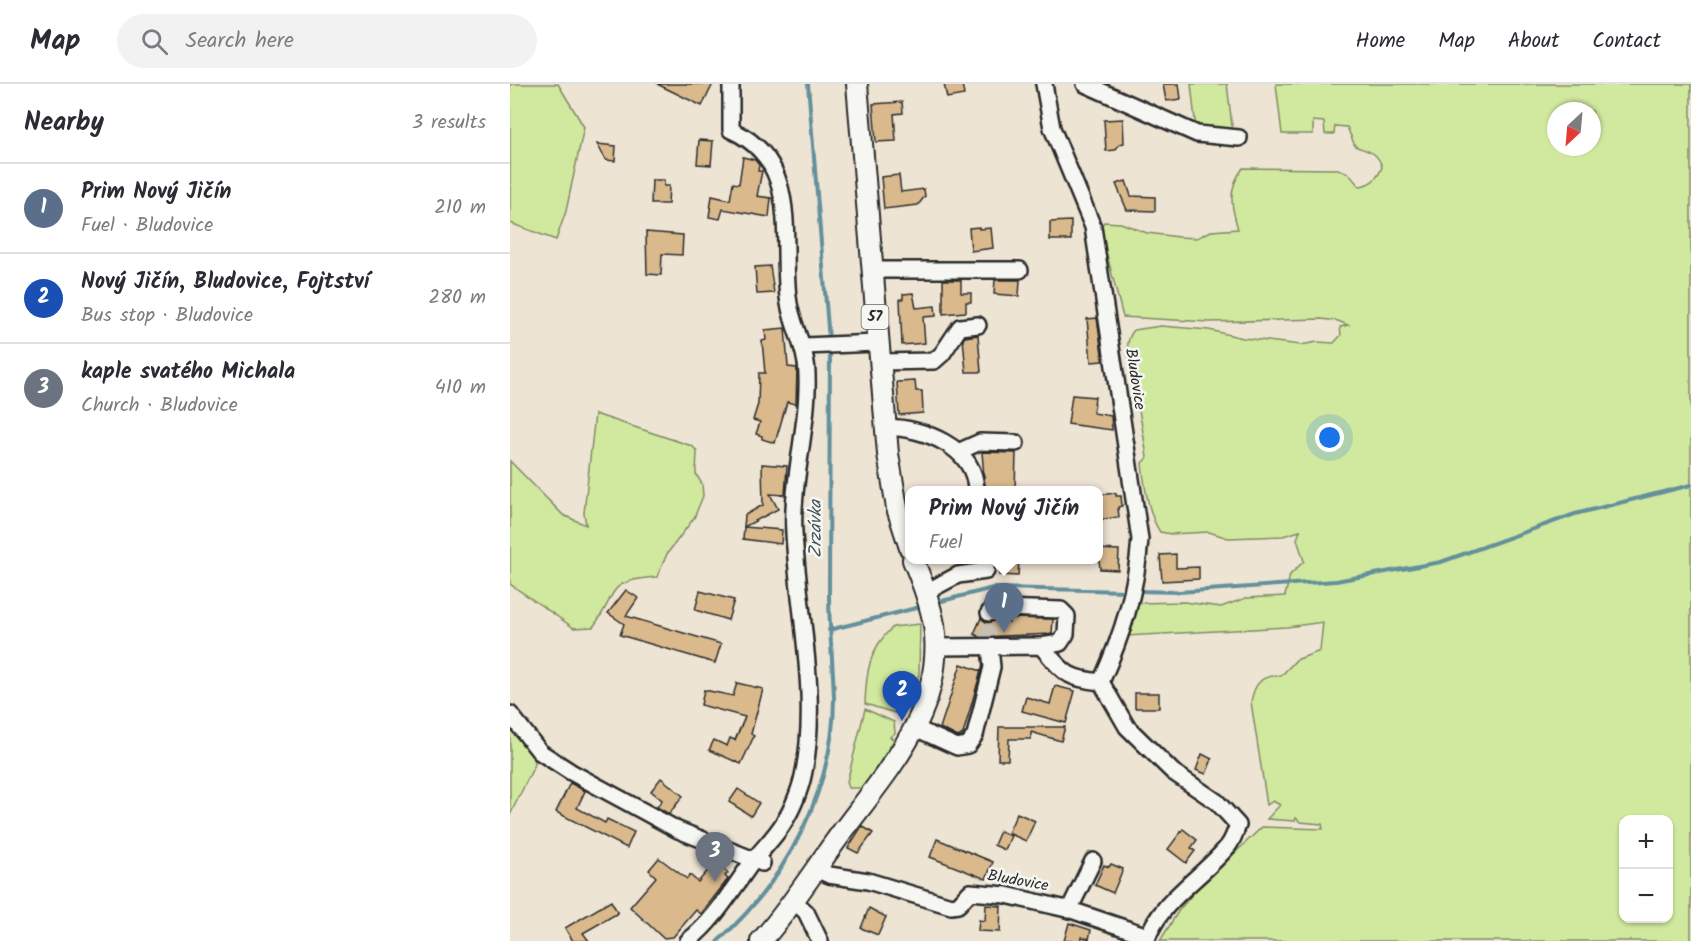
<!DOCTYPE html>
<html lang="en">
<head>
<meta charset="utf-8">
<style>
  body { margin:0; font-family:Kalam,sans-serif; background:#f2f2f3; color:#2b2b33 }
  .controls { position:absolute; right:18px; bottom:18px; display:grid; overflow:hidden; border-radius:12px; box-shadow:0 2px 4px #0004 }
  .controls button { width:54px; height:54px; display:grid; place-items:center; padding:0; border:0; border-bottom:2px solid #e1e1e2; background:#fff; color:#2b2b33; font:30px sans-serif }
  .compass { position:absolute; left:1037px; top:18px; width:54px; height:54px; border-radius:50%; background:#fff; box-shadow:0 2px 4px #0004; rotate:206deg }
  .you { position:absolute; left:820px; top:354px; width:21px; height:21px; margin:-15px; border:4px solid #fff; border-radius:50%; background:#1a73e8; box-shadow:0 0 0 9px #1a73e833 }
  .badge { display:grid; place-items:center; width:39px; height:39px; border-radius:50%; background:#2b2b2b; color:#fff; font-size:20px; font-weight:700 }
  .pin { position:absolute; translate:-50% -50px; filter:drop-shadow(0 2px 3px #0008) }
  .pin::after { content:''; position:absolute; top:32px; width:21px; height:18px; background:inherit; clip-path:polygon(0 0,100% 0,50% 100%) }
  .popup { position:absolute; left:395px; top:402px; width:198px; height:78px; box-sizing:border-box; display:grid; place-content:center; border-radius:12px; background:#fff; filter:drop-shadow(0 2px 4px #0005); font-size:20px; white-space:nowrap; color:#7c7c81 }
  .popup b { font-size:22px; color:#2b2b33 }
  .popup::after { content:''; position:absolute; left:50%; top:100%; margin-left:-12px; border:12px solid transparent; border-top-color:#fff }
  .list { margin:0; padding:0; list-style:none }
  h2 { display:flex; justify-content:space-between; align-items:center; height:78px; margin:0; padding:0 24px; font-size:26px }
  h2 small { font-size:20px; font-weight:400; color:#7c7c81 }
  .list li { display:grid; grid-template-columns:39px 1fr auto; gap:18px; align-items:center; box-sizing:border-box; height:90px; padding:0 24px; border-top:2px solid #e1e1e2 }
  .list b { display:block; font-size:22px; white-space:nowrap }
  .list p { margin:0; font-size:20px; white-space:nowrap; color:#7c7c81 }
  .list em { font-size:20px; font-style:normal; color:#7c7c81 }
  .icon { flex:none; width:33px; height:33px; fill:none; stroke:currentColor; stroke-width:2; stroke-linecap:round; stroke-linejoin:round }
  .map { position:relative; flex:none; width:1181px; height:857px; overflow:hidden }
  header { display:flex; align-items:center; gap:36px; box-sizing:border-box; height:84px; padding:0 30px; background:#fff; border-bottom:2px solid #e1e1e2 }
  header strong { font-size:28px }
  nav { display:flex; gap:33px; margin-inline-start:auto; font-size:21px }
  .search { width:420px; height:54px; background:#f2f2f3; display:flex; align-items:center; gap:15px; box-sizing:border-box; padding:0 21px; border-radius:33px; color:#7c7c81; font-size:22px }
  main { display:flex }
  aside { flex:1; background:#fff }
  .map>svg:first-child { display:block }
  .green { fill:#d1e99e; stroke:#7e8a64; stroke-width:1.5; fill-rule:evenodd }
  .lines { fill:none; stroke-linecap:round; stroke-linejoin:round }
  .stream { stroke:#63909c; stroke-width:4 }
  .building { fill:#daba8d; stroke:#2b2b2b; stroke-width:1.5 }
  .minor-tunnel { stroke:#c7bfb2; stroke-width:15; stroke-dasharray:15 8; stroke-linecap:butt }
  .minor-casing { stroke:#2b2b2b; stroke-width:20 }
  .major-casing { stroke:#2b2b2b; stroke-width:24 }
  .minor { stroke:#f6f6f2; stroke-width:15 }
  .major { stroke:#f6f6f2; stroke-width:20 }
  .labels { text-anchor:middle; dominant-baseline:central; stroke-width:5; stroke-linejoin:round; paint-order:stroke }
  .shield { fill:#f6f6f2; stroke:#686867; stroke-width:1.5 }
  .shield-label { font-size:15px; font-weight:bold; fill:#2b2b2b }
  .street-label { font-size:16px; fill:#2b2b2b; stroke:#f6f6f2 }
  .water-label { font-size:18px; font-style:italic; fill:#42555a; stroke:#f6f6f2 }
</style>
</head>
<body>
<header>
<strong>Map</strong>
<div class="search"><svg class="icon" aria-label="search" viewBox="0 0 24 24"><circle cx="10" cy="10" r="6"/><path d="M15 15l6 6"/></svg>Search here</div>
<nav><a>Home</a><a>Map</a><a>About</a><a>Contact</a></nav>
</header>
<main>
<aside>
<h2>Nearby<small>3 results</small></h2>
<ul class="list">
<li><span class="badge" style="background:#5c6f8a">1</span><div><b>Prim Nový Jičín</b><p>Fuel · Bludovice</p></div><em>210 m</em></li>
<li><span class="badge" style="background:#1a4fb4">2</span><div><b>Nový Jičín, Bludovice, Fojtství</b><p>Bus stop · Bludovice</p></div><em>280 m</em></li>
<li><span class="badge" style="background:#6b7280">3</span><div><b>kaple svatého Michala</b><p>Church · Bludovice</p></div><em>410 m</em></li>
</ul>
</aside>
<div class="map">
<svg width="1181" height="857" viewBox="0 0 1181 857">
  <rect width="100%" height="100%" fill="#eee4d4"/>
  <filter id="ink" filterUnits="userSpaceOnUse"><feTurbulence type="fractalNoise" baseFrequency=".0167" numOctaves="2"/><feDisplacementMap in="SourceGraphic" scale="12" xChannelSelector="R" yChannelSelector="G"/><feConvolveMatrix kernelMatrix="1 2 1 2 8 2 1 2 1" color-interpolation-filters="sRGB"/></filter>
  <g filter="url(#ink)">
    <g class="green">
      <path d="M0,0H48L74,43L56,127L46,156L0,139Z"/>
      <path d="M681,0H717L723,50L686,45Z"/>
      <path d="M766,0H1181V857H650L669,826L686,806L752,743L813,745L812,740L790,738L786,734L785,737L757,735L770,721L763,717L757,721L741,618C744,600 752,590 771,592L786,576L810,567L813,538L777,543L616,552L626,519L674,518L711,523L736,514L775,512L780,491L794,477L787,455L790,447L773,452L718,454L699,448L661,450L650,448C639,432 634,399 632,379L637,374C634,349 628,325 625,300C623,282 610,263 624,246L651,242L699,246L733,254L791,261L807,258L824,259L831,251L830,243L838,241L828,237L811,235L699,238L613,233L590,144L594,138L611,139L637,149L669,153L687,154L701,147L728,145C721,122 717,105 733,84L828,85L839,90L849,102C861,101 868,94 872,83C867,67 859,68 845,62L837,43L825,42L824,50H815L814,38L803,37V50H772ZM1046,27H1082V63H1046ZM1114,736H1158V834H1114Z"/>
      <path d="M85,330L182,362L187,367L186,390L192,400L193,412L184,434L157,470L147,493C93,497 110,508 83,543L64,544L0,500V377L53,431L76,441L74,429Z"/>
      <path d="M410,540L409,590L401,614L391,617L385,629L355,620C356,589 359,564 383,543Z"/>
      <path d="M355,625L384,638L385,649L380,653L384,656L357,698L352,704H339L337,698Z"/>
      <path d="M0,640L23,672L25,680L0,731Z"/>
    </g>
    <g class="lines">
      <g class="stream">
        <path d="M298,0L319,256"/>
        <path d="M626,507L669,508L826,497L931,478L1065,430L1181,401"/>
        <path d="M424,519L483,504L618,507"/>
        <path d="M319,546L414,522"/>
        <path d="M208,857C276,797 324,706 324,614C323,579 319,544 319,509C319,428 319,346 320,264"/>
      </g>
    </g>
    <g class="building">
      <path d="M147,0H203L192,22Z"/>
      <path d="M434,0H452L454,11L437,14Z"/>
      <path d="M653,0H669L671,15L656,17Z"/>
      <path d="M392,18L393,29L384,30L386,57L366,58L363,20Z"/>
      <path d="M613,35L614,59L610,60L605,66L596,67L594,36Z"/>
      <path d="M189,56L203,57L201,81L187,80Z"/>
      <path d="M87,60L106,62L105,77L96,76Z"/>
      <path d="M233,73L245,76L249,81L248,87H252L247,112L261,114L259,133L213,125L210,135L199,133L202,112L220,116L223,99L229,100Z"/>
      <path d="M389,91L391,108L414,105L415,112L408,121L374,125L371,93Z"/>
      <path d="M142,96H154V102H159L158,120H141Z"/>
      <path d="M616,97L621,112L645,113V127L617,126L606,100Z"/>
      <path d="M561,137V156H540V138Z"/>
      <path d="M469,143V145L481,144L483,164L461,167L459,144Z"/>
      <path d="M136,148L173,151L172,171L152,170L151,191L137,190Z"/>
      <path d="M260,182L264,209L247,210L245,183Z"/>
      <path d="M433,196H451V209H461V218H456V228L433,230Z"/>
      <path d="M485,196H510L509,212L484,210Z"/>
      <path d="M403,209L406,224L425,222L426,232L413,233L415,259L392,261L390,215H393V210Z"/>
      <path d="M587,234L593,277L581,278L577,235Z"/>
      <path d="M275,244L278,283L287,284L286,320L277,318L265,359L252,355V352L246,350L250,338L243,336L248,320L249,289H255L252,257L256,256L255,246Z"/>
      <path d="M468,251L471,288H456L453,255L455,253Z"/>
      <path d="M405,297L406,307H412L413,329L389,331L387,298Z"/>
      <path d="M562,311L585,313L583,329L601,332L602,346L558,340Z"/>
      <path d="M472,368L506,369L505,406H475Z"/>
      <path d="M252,380L277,382L275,411L260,410L268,425L234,443L235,431L253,421Z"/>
      <path d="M606,409V412H611L612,422L608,423L609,433L588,436V411Z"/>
      <path d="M234,443L272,446L271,460L233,455Z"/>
      <path d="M588,465L609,466L608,486L590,485Z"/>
      <path d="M666,470V484L689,483V495L652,497L650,471Z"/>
      <path d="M490,476H509L508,492L489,491Z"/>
      <path d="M116,506L128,514L116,532L211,560L205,579L110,551L114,540L98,529Z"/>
      <path d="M190,507L224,516L218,536L185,526Z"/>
      <path d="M471,534L478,539L488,534L499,538V534L543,535L542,550L470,553L464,550Z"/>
      <path d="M451,580L471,587L453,650L448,653L430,644Z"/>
      <path d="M227,599L253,605L241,650L244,652L231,680L199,666L204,656L217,662L220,654L225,656L235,633L191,621L194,606L223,612Z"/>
      <path d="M545,602L565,607L556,639L512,627L516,613L540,620Z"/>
      <rect x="625" y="609" width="24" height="15"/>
      <path d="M489,643H555L551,657L521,648V655H499L498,676H488Z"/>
      <path d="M692,670L702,675L696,690L686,686Z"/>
      <path d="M151,694L173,712L159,730L147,723L152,716L141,707Z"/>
      <path d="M60,699L75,707L67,724L95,739L97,735L124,748L117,764L46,728Z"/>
      <path d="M228,705L249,719L241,732L219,718Z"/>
      <path d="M507,729L525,737L516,757L498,749Z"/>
      <path d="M352,742L363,749L348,769L338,764Z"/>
      <path d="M673,745L687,756L681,764L685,767L676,779L658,765Z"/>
      <path d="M490,747L501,752L495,766L484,761Z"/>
      <path d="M427,755L483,778L476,795L420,773Z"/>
      <path d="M149,774L177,795L180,791L188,798L202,782L207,785L210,782L218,789L215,792L218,795L191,830L186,826L163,853L153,854L120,823L146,793L139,786Z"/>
      <path d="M601,780L613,785L603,809L585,801L594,781L599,783Z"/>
      <path d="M101,817L108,829L73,849L79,857H63L55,844Z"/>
      <path d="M476,821L491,822L490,848L468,847L469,836L475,837Z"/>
      <path d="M359,824L376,833L368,851L351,844Z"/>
      <path d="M559,839L581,846L579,855L572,853L571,857H554Z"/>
    </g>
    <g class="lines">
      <path class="minor-tunnel" d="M475,555L485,532"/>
      <g class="minor-casing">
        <g id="minor">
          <path d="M534,0L542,44L583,143L630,455C626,508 613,549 591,598"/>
          <path d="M575,0L687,50L729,54"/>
          <path d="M361,186H510"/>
          <path d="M294,262L367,259"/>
          <path d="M369,278L424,277L432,270L450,243L468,241"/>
          <path d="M375,343C413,344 465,362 466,406"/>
          <path d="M450,367L470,358L506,359"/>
          <path d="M416,508L448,491L476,487V476"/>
          <path d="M479,529L483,524H491L551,526L557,532L556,550L550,559L531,562"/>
          <path d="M425,563L531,562C554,588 554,594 591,598"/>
          <path d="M591,598L617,643L663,688L707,718L728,741C725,748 723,756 718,762C691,795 651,815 636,857"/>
          <path d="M0,630L30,668L61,688L168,746L252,779"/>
          <path d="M405,644L447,663L458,661L465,651L482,583L480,564"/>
          <path d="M306,785L319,791L358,797L441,822L448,821L460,808L496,811L561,826L638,852"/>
          <path d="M284,817L296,828L310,857"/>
          <path d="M559,826L583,777"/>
          <path d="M178,857C205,836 223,804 243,777C253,764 266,752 274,738C282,726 290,706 293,692C310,617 288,525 284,449C281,398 299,341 297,291C297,263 281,242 278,213C271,152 291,77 221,46V0"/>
        </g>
      </g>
      <g class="major-casing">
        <g id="major">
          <path d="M347,0L378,370L387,424L400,464"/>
          <path d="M251,857C281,824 304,786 330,751C376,688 436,626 424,541C420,518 412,497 403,476"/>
        </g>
      </g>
      <use href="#minor" class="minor"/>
      <use href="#major" class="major"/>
    </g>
  </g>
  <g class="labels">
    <rect class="shield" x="351.5" y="221" width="27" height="24" rx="4.5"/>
    <g class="shield-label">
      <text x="365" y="233">57</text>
    </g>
    <g class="street-label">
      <text transform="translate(625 295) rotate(81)">Bludovice</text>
      <text transform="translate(508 797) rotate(10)">Bludovice</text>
    </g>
    <g class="water-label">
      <text transform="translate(306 445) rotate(-90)">Zrzávka</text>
    </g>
  </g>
</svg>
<div class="controls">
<button>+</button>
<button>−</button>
</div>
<svg class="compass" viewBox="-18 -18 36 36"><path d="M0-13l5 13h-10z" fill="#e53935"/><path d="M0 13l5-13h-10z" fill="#7c7c81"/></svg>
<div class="you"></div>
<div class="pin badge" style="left:494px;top:549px;background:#5c6f8a">1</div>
<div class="popup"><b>Prim Nový Jičín</b>Fuel</div>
<div class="pin badge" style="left:392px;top:637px;background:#1a4fb4">2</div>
<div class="pin badge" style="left:205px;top:798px;background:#6b7280">3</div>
</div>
</main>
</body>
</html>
